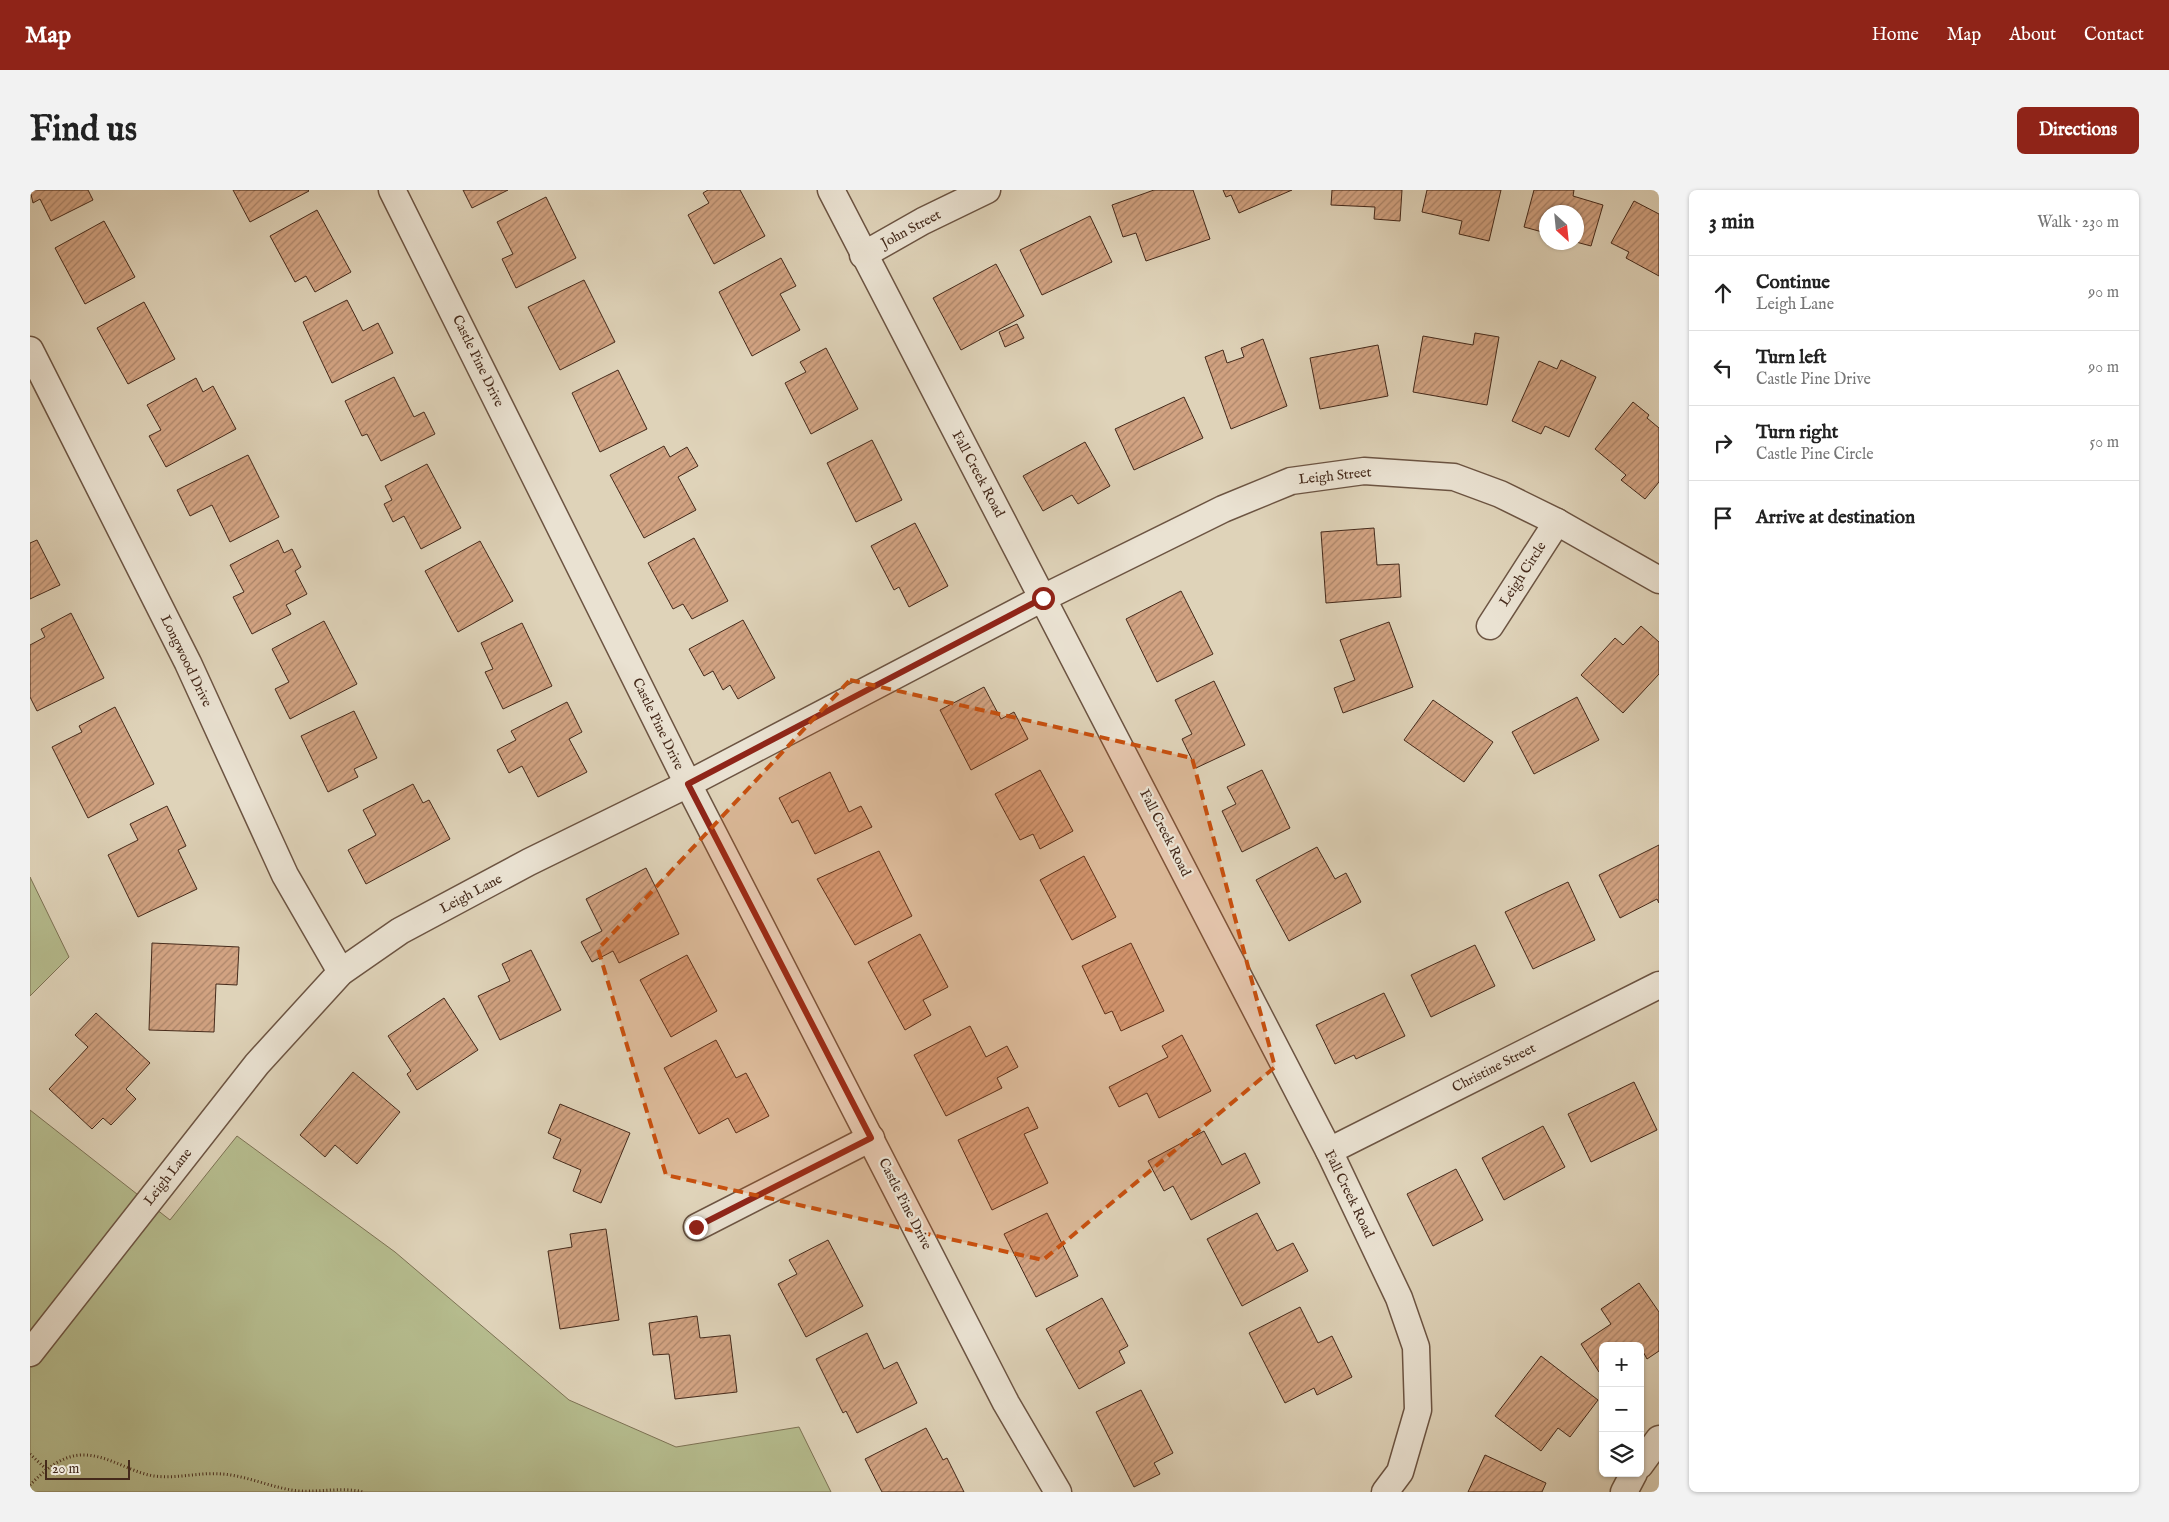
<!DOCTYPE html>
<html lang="en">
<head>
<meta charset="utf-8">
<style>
  body { margin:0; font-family:"IM FELL English",serif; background:#f2f2f2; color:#222 }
  .controls { position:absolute; right:15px; bottom:15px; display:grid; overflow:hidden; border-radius:8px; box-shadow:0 1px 4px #0004 }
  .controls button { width:45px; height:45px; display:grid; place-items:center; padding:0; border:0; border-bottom:1px solid #e0e0e0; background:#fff; color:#222; font:25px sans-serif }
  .compass { position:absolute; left:1509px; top:15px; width:45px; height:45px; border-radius:50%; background:#fff; box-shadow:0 1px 4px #0004; rotate:153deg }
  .scale { position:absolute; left:15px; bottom:12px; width:85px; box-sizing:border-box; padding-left:5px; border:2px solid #452a1b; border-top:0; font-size:14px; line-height:18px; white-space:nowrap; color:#452a1b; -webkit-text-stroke:4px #eae2d2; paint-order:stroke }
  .stop { position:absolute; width:15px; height:15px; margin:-11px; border:4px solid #8f2418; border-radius:50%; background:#fff }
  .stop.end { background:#8f2418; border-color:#fff; box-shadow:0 1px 5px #0008 }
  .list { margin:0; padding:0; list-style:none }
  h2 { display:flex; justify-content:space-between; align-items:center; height:65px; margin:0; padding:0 20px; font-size:21px }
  h2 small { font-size:16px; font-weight:400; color:#767676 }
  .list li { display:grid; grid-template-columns:32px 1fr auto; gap:15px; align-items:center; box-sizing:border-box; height:75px; padding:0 20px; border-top:1px solid #e0e0e0 }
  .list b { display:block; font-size:19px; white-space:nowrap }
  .list p { margin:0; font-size:16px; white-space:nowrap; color:#767676 }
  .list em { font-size:16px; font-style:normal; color:#767676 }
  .icon { flex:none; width:28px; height:28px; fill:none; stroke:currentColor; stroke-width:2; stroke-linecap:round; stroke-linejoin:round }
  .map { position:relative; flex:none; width:1629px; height:1302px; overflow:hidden; border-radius:8px }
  header { display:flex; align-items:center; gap:30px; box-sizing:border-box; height:70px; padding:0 25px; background:#8f2418; color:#fff }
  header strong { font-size:24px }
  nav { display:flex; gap:28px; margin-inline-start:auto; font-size:18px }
  .intro { display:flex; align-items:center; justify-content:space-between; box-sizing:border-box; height:120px; padding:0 30px }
  h1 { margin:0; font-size:35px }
  .button { padding:12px 22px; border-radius:8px; background:#8f2418; color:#fff; font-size:18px; font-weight:700 }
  main { display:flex; gap:30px; padding:0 30px }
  aside { flex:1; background:#fff; border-radius:8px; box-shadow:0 1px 4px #0004 }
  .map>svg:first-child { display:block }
  .green { fill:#b5bb8d; stroke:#7d7254 }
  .building { fill:url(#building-hatch); stroke:#452a1b }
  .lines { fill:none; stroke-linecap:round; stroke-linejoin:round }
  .minor-casing { stroke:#6c5442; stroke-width:29 }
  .path { stroke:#452a1b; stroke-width:3; stroke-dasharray:1 2.5; stroke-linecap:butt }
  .minor { stroke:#eae2d2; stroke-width:26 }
  .route { stroke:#8f2418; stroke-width:6 }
  .marked { fill:#c7500f; fill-opacity:0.2; stroke:#c7500f; stroke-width:4; stroke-dasharray:10 6; stroke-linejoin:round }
  .labels { text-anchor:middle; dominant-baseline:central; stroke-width:4.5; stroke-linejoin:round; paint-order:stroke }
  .street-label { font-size:14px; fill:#452a1b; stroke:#eae2d2 }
</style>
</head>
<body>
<header>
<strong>Map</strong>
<nav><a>Home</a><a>Map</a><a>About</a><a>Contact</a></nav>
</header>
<div class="intro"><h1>Find us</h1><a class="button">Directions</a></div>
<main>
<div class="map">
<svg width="1629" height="1302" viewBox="0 0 1629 1302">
  <defs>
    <pattern id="building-hatch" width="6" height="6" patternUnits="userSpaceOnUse" patternTransform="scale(1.25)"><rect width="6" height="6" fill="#d2a382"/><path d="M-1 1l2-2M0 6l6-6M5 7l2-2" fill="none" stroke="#ac856a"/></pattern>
  </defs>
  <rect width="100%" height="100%" fill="#dfd3b9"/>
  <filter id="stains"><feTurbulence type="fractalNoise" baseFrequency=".004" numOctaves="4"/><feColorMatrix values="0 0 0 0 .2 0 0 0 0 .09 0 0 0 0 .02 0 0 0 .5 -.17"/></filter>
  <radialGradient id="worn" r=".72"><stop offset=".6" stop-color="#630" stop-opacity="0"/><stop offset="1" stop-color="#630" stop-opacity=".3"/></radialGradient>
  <g class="green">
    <path d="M0,687L39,767L0,806Z"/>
    <path d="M0,920L140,1030L207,946L365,1062L539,1210L646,1257L769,1237L801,1302H0Z"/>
  </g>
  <g class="building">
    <path d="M0,0H58L63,10L21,31L10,9L3,13Z"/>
    <path d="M203,0H278L279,1L220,32Z"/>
    <path d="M433,0H478L442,18Z"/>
    <path d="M678,0H710L735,46L684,74L658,25L679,13L673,3Z"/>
    <path d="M1124,0H1163L1180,49L1116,71L1106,43L1093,47L1082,15Z"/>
    <path d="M1193,0H1262L1209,23L1201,5L1196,7Z"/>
    <path d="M1302,0H1372L1370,31L1344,29L1345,17L1301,15Z"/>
    <path d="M1397,0H1471L1459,51L1429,44L1432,31L1392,22Z"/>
    <path d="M1504,0H1544L1543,6L1573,15L1561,56L1546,52V22H1516V43L1494,37Z"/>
    <path d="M516,7L546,68L486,98L472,69L483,64L467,32Z"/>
    <path d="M1604,11L1629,24V86L1596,68L1599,62L1581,53Z"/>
    <path d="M287,20L321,82L285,102L276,86L265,92L240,46Z"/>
    <path d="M1060,26L1082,72L1012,105L990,60Z"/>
    <path d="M74,31L105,87L55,114L25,58Z"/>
    <path d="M751,68L766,96L750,104L770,140L722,166L689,102Z"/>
    <path d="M966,74L994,126L931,160L903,108Z"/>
    <path d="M554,90L585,152L530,180L498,117Z"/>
    <path d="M317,110L333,141L348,133L363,163L302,193L273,132Z"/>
    <path d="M114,112L145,169L98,194L67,138Z"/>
    <path d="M987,134L994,148L975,157L969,142Z"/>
    <path d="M1445,143L1469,147L1457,215L1383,202L1393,146L1443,155Z"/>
    <path d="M1233,149L1257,216L1201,239L1175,167L1193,160L1197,173L1214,167L1211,158Z"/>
    <path d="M1348,155L1358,206L1290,219L1280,168Z"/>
    <path d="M796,158L828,219L781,244L755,193L776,182L770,172Z"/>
    <path d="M1531,170L1566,187L1539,247L1515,236L1511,244L1482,231L1509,171L1527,179Z"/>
    <path d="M588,180L617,239L570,262L542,203Z"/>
    <path d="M364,187L384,227L394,222L405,244L351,271L337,244L332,246L315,211Z"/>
    <path d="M166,188L173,202L183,196L206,239L136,277L119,246L131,240L117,215Z"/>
    <path d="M1154,207L1173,248L1104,280L1085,239Z"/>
    <path d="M1603,212L1619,225L1617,228L1629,238V292L1615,309L1591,290L1596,285L1565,259Z"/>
    <path d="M842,250L872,310L826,332L797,273Z"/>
    <path d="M1055,252L1080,296L1048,314L1042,305L1013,321L993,286Z"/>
    <path d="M634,256L640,267L657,257L668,276L648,287L666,320L614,348L580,285Z"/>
    <path d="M218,265L249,327L200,352L182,315L160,326L147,300Z"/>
    <path d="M397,274L431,338L391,359L374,326L363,332L354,314L362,310L355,296Z"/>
    <path d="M885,333L918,396L879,417L869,397L864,400L841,356Z"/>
    <path d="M1344,338L1347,375L1369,374L1371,407L1296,413L1291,342Z"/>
    <path d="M664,348L698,411L662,429L653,414L643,419L618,373Z"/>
    <path d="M7,350L30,395L0,409V353Z"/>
    <path d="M248,350L254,363L262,359L271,377L265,381L277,404L256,415L261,424L222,444L203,407L214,402L200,375Z"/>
    <path d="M450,351L483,411L428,442L395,381Z"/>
    <path d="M1151,401L1183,464L1127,492L1096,429Z"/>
    <path d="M41,423L74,488L7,521L0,507V455L15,447L11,439Z"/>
    <path d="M713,430L745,488L708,509L700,495L693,500L683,481L674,486L659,459Z"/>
    <path d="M294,431L327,494L260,529L245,499L259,492L242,459Z"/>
    <path d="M1359,432L1383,497L1313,523L1304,498L1325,490L1310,450Z"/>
    <path d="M492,433L522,496L473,519L455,482L463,479L451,453Z"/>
    <path d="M1611,436L1629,452V484L1593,523L1551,485L1585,448L1593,455Z"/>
    <path d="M1184,491L1215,555L1166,578L1152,549L1162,544L1145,510Z"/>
    <path d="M954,497L971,529L984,522L998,549L941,580L910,520Z"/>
    <path d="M1547,507L1569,550L1504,584L1482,542Z"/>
    <path d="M1403,510L1463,552L1434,592L1374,550Z"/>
    <path d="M537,512L552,542L539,549L557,582L508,607L492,576L479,583L467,560L486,550L481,541Z"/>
    <path d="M85,517L124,594L58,628L22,557L52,542L49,536Z"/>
    <path d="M324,521L347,568L324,579L328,587L298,602L271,546Z"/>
    <path d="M1010,580L1043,641L1010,659L1003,644L990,650L965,604Z"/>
    <path d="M1232,580L1260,638L1212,662L1192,621L1206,614L1197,597Z"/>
    <path d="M800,582L819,622L831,616L842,637L785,664L768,630L762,633L749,608Z"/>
    <path d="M383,594L393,613L399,610L420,649L336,694L318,660L346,645L333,620Z"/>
    <path d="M137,616L156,656L148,660L167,699L108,727L78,665L108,650L100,634Z"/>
    <path d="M1629,655V713L1627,709L1590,728L1569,685Z"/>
    <path d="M1287,657L1305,689L1316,683L1331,712L1259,751L1226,690Z"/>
    <path d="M849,661L882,726L825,755L787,689Z"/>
    <path d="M1054,666L1086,727L1042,750L1010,690Z"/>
    <path d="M616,678L649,744L589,773L583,761L562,772L551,752L572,741L556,709Z"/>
    <path d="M1538,692L1565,750L1503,779L1475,722Z"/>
    <path d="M890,744L918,797L893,810L901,825L875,840L838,772Z"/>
    <path d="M122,753L209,757L207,795L186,794L184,842L119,840Z"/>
    <path d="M1101,753L1134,821L1091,841L1082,821L1075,824L1052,776Z"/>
    <path d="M1445,755L1465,796L1401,827L1381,785Z"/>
    <path d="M501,760L531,820L470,850L448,806L480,791L472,774Z"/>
    <path d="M657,765L687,821L641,847L610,790Z"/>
    <path d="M1354,803L1375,846L1326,869L1324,865L1305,874L1286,835Z"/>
    <path d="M414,808L448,860L387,900L377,884L381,881L358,846Z"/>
    <path d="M66,823L120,873L96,899L106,909L81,935L73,928L62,939L19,899L58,857L45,845Z"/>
    <path d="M940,836L956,867L977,856L988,877L967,888L972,898L916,926L884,865Z"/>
    <path d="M1152,845L1181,901L1129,928L1117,903L1089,917L1079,897L1138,867L1132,856Z"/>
    <path d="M686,850L706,888L716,883L739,926L706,943L698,928L669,944L634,878Z"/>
    <path d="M323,882L370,922L327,974L305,955L295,967L270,945Z"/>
    <path d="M1604,892L1627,940L1561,972L1538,924Z"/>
    <path d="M530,914L600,943L571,1013L543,1001L551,980L523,968L531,949L518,943Z"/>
    <path d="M998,917L1008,938L994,944L1018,993L962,1020L928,950Z"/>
    <path d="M1513,936L1535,977L1474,1010L1452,968Z"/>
    <path d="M1174,941L1192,975L1215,963L1230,993L1161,1030L1143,996L1134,1001L1118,971Z"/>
    <path d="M1426,979L1453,1030L1403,1056L1377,1004Z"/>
    <path d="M1017,1023L1048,1086L1006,1107L974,1044Z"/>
    <path d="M1227,1023L1247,1061L1263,1053L1278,1081L1212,1116L1177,1049Z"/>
    <path d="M576,1039L589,1130L530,1139L518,1061L542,1057L540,1044Z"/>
    <path d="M798,1050L833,1116L776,1147L748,1094L767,1084L759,1070Z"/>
    <path d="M1609,1093L1629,1122V1161L1617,1169L1610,1156H1573V1180L1569,1182L1551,1154L1581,1134L1571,1119Z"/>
    <path d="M1072,1108L1098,1156L1089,1161L1095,1173L1049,1199L1016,1139Z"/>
    <path d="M1270,1117L1288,1153L1302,1146L1322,1187L1287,1205L1284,1198L1255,1213L1219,1143Z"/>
    <path d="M667,1126L670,1148L700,1145L707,1202L645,1209L639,1164L623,1165L619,1133Z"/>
    <path d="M837,1143L854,1179L867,1172L887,1213L827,1243L816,1221L813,1223L786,1169Z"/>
    <path d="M1511,1166L1568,1210L1540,1247L1528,1238L1511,1261L1465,1226Z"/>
    <path d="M1111,1200L1143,1263L1124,1273L1130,1284L1104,1297L1066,1222Z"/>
    <path d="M896,1238L913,1270L917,1268L934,1302H852L835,1269Z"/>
    <path d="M1455,1265L1516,1293L1512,1302H1438Z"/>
  </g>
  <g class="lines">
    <g class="minor-casing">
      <g id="minor">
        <path d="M362,0L658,594L976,1213L1028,1302"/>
        <path d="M801,0L1299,961L1369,1108L1386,1157L1388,1220L1370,1282L1355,1302"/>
        <path d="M833,65L893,31L957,0"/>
        <path d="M0,160L158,473L255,685L311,782"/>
        <path d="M1460,436L1527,332"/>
        <path d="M1299,961L1629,795"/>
        <path d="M667,1037L841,948"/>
        <path d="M0,1163L227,874L311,782L370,741L499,672L658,594L1013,408L1193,319L1261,291L1334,281L1424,287L1470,304L1527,332L1629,390"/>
        <path d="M1610,1275L1629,1249"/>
        <path d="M1594,1302L1604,1283"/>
      </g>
    </g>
    <g class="path">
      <path d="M0,1264L16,1279"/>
      <path d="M0,1295C14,1281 30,1266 51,1265C77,1264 99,1282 124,1286C147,1289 170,1282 192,1284C219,1286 244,1299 270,1301C292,1302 312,1297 334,1302"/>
    </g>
    <use href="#minor" class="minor"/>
  </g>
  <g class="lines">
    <path class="route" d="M666,1037L841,948L658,594L1013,408"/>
  </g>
  <path class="marked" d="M820,490L1162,568L1245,877L1013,1070L636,985L568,759Z"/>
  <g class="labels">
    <g class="street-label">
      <text transform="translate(881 39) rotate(-28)">John Street</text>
      <text transform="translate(448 171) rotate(64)">Castle Pine Drive</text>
      <text transform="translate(948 284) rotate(62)">Fall Creek Road</text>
      <text transform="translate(1305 286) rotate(-6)">Leigh Street</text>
      <text transform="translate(1493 384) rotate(-57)">Leigh Circle</text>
      <text transform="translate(156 471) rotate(64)">Longwood Drive</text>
      <text transform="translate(628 534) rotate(64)">Castle Pine Drive</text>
      <text transform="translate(1135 643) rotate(63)">Fall Creek Road</text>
      <text transform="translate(441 704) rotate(-28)">Leigh Lane</text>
      <text transform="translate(1464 878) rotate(-27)">Christine Street</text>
      <text transform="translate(138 987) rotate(-52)">Leigh Lane</text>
      <text transform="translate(1319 1004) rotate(64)">Fall Creek Road</text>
      <text transform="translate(875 1014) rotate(63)">Castle Pine Drive</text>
    </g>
  </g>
  <rect width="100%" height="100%" filter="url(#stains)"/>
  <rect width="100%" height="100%" fill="url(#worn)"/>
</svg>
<div class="controls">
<button>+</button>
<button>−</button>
<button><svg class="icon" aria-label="layers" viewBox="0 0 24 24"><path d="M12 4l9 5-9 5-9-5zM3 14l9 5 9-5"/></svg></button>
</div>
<svg class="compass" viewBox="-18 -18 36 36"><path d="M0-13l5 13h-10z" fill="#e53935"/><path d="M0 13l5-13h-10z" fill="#767676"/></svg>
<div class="scale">20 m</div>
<div class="stop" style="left:1013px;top:408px"></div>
<div class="stop end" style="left:666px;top:1037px"></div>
</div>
<aside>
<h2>3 min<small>Walk · 230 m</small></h2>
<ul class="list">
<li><svg class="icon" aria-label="ahead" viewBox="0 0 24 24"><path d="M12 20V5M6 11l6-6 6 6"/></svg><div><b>Continue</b><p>Leigh Lane</p></div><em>90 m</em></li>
<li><svg class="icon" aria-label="left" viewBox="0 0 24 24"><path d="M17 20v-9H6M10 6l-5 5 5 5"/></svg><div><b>Turn left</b><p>Castle Pine Drive</p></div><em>90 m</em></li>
<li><svg class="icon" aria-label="right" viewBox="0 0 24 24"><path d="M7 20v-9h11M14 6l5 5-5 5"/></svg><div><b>Turn right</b><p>Castle Pine Circle</p></div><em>50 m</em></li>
<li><svg class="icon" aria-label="arrive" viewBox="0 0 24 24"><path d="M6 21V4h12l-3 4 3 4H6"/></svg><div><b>Arrive at destination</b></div></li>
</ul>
</aside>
</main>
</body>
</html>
